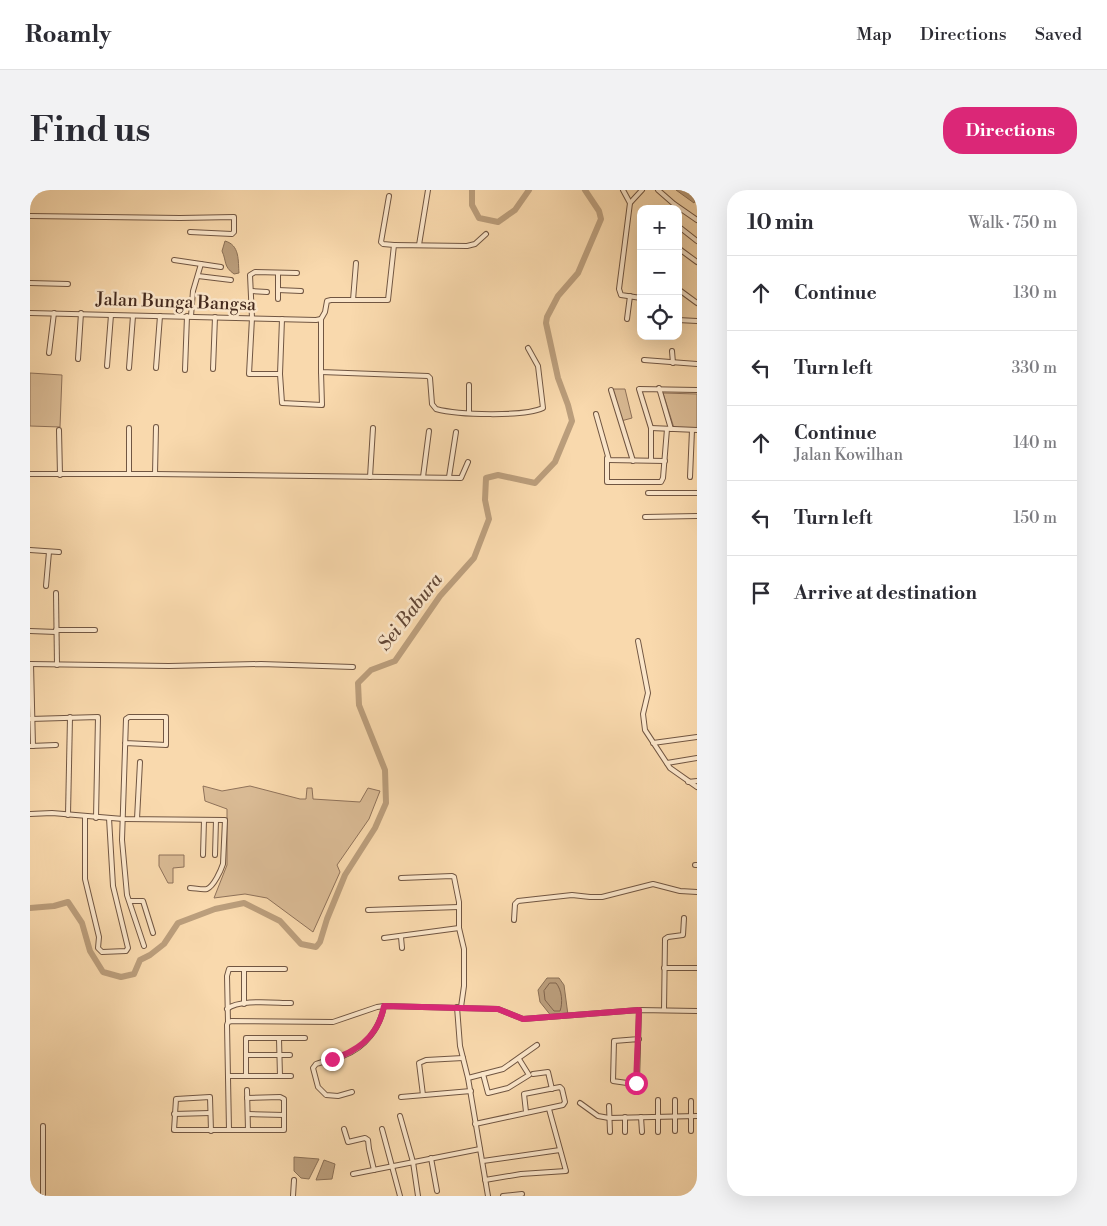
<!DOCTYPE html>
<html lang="en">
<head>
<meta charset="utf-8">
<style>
  body { margin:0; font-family:"Libre Bodoni",serif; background:#f2f2f3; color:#2b2b33 }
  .controls { position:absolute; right:15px; top:15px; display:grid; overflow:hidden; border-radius:10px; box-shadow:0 5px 20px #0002 }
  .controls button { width:45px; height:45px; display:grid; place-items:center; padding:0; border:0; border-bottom:1px solid #e1e1e2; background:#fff; color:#2b2b33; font:25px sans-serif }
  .stop { position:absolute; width:15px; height:15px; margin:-11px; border:4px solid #db2777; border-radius:50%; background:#fff }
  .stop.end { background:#db2777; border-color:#fff; box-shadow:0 1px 5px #0008 }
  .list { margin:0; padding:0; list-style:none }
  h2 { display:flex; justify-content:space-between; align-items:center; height:65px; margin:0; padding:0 20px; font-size:21px }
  h2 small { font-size:16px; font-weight:400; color:#7c7c81 }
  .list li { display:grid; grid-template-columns:32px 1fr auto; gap:15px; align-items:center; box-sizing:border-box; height:75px; padding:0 20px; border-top:1px solid #e1e1e2 }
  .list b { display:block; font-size:19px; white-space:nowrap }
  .list p { margin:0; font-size:16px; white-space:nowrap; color:#7c7c81 }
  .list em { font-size:16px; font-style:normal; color:#7c7c81 }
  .icon { flex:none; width:28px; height:28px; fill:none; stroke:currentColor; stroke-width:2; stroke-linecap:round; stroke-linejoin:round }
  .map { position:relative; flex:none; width:667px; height:1006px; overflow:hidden; border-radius:20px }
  header { display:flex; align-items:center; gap:30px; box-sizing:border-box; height:70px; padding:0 25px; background:#fff; border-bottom:1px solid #e1e1e2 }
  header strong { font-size:24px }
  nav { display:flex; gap:28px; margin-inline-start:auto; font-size:18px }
  .intro { display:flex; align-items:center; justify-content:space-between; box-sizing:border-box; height:120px; padding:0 30px }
  h1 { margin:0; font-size:35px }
  .button { padding:12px 22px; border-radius:20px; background:#db2777; color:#fff; font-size:18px; font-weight:700 }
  main { display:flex; gap:30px; padding:0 30px }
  aside { flex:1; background:#fff; border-radius:20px; box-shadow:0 5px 20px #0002 }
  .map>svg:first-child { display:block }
  .green { fill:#dabb95; stroke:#8f725a }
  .water { fill:#bb9e7c; stroke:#8b7056 }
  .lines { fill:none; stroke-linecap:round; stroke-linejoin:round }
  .shore { stroke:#80644d; stroke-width:1 }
  .river { stroke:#bb9e7c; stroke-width:6 }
  .street-casing { stroke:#715642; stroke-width:6 }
  .street { stroke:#fbe6ca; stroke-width:4 }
  .route { stroke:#db2777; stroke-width:6 }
  .labels { text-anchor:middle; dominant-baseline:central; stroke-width:5; stroke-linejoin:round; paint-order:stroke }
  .street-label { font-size:18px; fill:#442a1e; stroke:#fbe6ca }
  .water-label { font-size:19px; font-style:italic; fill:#624736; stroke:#fbe6ca }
</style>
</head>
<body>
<header>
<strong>Roamly</strong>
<nav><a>Map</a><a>Directions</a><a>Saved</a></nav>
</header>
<div class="intro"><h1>Find us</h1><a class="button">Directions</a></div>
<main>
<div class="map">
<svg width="667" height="1006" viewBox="0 0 667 1006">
  <rect width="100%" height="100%" fill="#f9d9ad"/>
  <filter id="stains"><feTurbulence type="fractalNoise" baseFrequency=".004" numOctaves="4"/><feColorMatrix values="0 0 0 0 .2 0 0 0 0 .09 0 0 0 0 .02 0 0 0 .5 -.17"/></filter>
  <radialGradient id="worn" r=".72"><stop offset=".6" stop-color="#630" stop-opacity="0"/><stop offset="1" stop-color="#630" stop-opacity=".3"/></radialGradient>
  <g class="green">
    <path d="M0,183L32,185L30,237L0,236Z"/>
    <path d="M583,199H595L602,228L591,231Z"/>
    <path d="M633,203L667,204V238H644Z"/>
    <path d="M173,596L192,601L220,596L270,609H276L277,598H282L283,609L330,612L338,598L350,601L339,629L307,675L310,682L283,742L237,708L215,704L184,708L197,675V619L175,611Z"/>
    <path d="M129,665H154V677L143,678V693H138L129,676Z"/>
  </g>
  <g class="water">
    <path d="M646,0H667V7L664,13Z"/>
    <path d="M195,51C210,55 208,71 209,83L204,84C193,76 197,72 192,61Z"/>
    <path d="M517,788H529L534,795L538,825L522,827L510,812L508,800Z"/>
    <path d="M264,967L289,969L279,989L271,988L264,981Z"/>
    <path d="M294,970L305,974L302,989L286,990Z"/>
  </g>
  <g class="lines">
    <path class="shore" d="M520,793H526C532,800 533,813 530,821H524L515,810L514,801Z"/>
    <g class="river">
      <path d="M442,0V15L449,28L468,32L485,20L499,0"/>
      <path d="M0,718L24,716L38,712L52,733L60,761L73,782L91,787L104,784L110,770L120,765L134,754L148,733L185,719L214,713L250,731L271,754L286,757L290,752L297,729L315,685L345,638L356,613L355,580L329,515L328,493L341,480L365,471L410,406L444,368L459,329L455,310L456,288L468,285L505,293L525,272L542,231L538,215L528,188L516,133L517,127L528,106L548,83L571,29L569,21L555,0"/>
    </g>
    <g class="street-casing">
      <g id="street">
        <path d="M593,0L600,13"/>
        <path d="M628,0L644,14L667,30"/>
        <path d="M359,6L351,52L353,54L364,55"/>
        <path d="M0,26L150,28L204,27V42L202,44L160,42"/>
        <path d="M648,36L667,51"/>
        <path d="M456,44L445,54L437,56L364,55L358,110H301L297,111L295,122L291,129V182L398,186L400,188L402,214L406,219C428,225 493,227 513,218L508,176L498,158"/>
        <path d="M389,55L398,0"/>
        <path d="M648,58L667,72"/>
        <path d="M144,70L191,77"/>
        <path d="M168,86L201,90"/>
        <path d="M0,93L38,94"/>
        <path d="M648,99L667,113"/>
        <path d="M248,100L271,101"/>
        <path d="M221,101L237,102"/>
        <path d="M611,108L591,105L589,99L600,13L612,0"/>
        <path d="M248,109V83"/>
        <path d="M323,110L326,73"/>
        <path d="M0,123L286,130L291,129"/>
        <path d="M161,126L163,101L171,74"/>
        <path d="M252,129L250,184L252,213L292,215L291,182"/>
        <path d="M597,129L600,106"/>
        <path d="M648,130L667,131"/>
        <path d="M642,161L643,173"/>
        <path d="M19,163L24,123"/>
        <path d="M48,169L51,123"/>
        <path d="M614,170L667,174"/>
        <path d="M77,176L81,125"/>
        <path d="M99,178L103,126"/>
        <path d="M126,178L130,126"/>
        <path d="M183,179L185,127"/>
        <path d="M155,180L157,126"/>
        <path d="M250,184H219L222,128L220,85L225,82L267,83"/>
        <path d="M439,195V223"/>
        <path d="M629,198L641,239"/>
        <path d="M581,200L603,271"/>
        <path d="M566,224L579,270L635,271"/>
        <path d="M99,238V284"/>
        <path d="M621,238L667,240"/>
        <path d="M29,240L30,285"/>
        <path d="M577,268V292H631L633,288L637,239"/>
        <path d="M621,270V238L609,199L667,200"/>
        <path d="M0,284H125L431,288L438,272"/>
        <path d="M125,284L126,237"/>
        <path d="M340,287L343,238"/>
        <path d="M393,287L399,241"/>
        <path d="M419,287L426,242"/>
        <path d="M660,287L662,240"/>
        <path d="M618,303H667"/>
        <path d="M615,327L667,326"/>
        <path d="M0,360L29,362"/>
        <path d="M16,396L19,362"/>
        <path d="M26,403L27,475"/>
        <path d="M26,440H65"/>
        <path d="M0,441L26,442"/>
        <path d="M608,451L618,503L613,524L615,540L640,578L667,597"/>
        <path d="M0,474L139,476L231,474L323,477"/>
        <path d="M1,474L3,556"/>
        <path d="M0,529L68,527L66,628"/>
        <path d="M95,553L136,555V527H99L96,529L92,650L97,705L114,756"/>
        <path d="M623,553L667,547"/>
        <path d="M0,556L26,555"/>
        <path d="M637,573L667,568"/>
        <path d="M658,592L667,591"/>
        <path d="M0,624L22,623L93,629L195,630L193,674C191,680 184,696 177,699C172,700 165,698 160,698"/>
        <path d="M38,625L40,527"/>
        <path d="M55,627V689L69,747L68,758L72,762L96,761L98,758L83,696L79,628"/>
        <path d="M107,629L110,572"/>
        <path d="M173,665L174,630"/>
        <path d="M185,665L186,630"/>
        <path d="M665,675H667"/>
        <path d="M371,688L422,686L424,687L429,712V738L434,759V796L431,817"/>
        <path d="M100,711H113L123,743"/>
        <path d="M338,720L429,717"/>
        <path d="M484,730L485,714L488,711L542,705L560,707H572L623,694L650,701L667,702"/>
        <path d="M371,747L372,758"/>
        <path d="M354,748L429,738"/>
        <path d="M634,778H667"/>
        <path d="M214,779H255"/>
        <path d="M427,817L430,856L438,888L458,1006"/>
        <path d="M197,819C209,809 244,813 261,813"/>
        <path d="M634,820L635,749L638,747L653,745L654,728"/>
        <path d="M198,832L197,786L199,779H214V814"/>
        <path d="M249,849L250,886"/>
        <path d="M609,849L584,851L583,891L604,894L607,891L609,820"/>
        <path d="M216,865H260"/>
        <path d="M453,884L458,903L478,898L499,885L489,869"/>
        <path d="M503,884L518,882L522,899"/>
        <path d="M198,886H261"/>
        <path d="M216,886V848H275"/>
        <path d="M438,888L473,879L507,855"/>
        <path d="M217,900L218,940"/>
        <path d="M322,902L308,906L296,905L288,897L283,878L286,874C295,871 304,869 313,866C335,858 350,838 354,816"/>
        <path d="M393,905L389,873L396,870L433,868"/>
        <path d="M371,907L441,901"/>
        <path d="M628,910V942"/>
        <path d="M645,910V941"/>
        <path d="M661,911V941"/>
        <path d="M550,913L568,926L579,928L667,926"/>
        <path d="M579,916L580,942"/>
        <path d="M144,924L180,923"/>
        <path d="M218,924L254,925"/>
        <path d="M370,926L383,972L388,1006"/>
        <path d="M595,927V942"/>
        <path d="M611,927L612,942"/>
        <path d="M445,934L533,915L535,912L532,899L530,897L494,904L496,922"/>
        <path d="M314,939L318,952L335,948L338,950L339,959L344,980"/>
        <path d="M352,939L370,1006"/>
        <path d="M199,940L197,835L198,832L202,831L303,832L347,817L354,816L468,819L493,829L609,820L667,821"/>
        <path d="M181,941L180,907L146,909L144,940H254V909L250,907L217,908"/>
        <path d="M401,968L407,1001"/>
        <path d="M453,971L530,960"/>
        <path d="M323,984L450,959"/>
        <path d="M455,990L491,984L536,981L519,919"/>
        <path d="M13,1006V936"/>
        <path d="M263,1006L264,990"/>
        <path d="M473,1006L492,1004"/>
      </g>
    </g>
    <use href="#street" class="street"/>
  </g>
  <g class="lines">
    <path class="route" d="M302,869C329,861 349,844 354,816L468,819L493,829L609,820L606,893"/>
  </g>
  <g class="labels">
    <g class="street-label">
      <text transform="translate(146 112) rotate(2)">Jalan Bunga Bangsa</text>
    </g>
    <g class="water-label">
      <text transform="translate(380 422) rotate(-52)">Sei Babura</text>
    </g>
  </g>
  <rect width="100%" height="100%" filter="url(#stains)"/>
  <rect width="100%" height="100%" fill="url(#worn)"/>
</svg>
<div class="controls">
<button>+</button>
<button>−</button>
<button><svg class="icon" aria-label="locate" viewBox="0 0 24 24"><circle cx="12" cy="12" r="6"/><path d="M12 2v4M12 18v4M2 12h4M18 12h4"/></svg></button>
</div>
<div class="stop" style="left:606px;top:893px"></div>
<div class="stop end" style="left:302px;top:869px"></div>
</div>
<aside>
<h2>10 min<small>Walk · 750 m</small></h2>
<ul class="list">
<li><svg class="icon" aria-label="ahead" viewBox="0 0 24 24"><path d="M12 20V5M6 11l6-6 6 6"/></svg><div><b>Continue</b></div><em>130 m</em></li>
<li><svg class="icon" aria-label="left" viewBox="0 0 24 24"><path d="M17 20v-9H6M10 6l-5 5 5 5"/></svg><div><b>Turn left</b></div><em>330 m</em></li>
<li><svg class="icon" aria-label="ahead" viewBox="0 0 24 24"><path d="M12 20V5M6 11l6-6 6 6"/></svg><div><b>Continue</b><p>Jalan Kowilhan</p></div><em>140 m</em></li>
<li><svg class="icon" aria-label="left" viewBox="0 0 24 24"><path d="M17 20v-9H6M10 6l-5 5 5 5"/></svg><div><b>Turn left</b></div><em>150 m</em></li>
<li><svg class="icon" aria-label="arrive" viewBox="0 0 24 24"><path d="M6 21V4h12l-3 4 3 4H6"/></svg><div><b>Arrive at destination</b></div></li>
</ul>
</aside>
</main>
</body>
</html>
